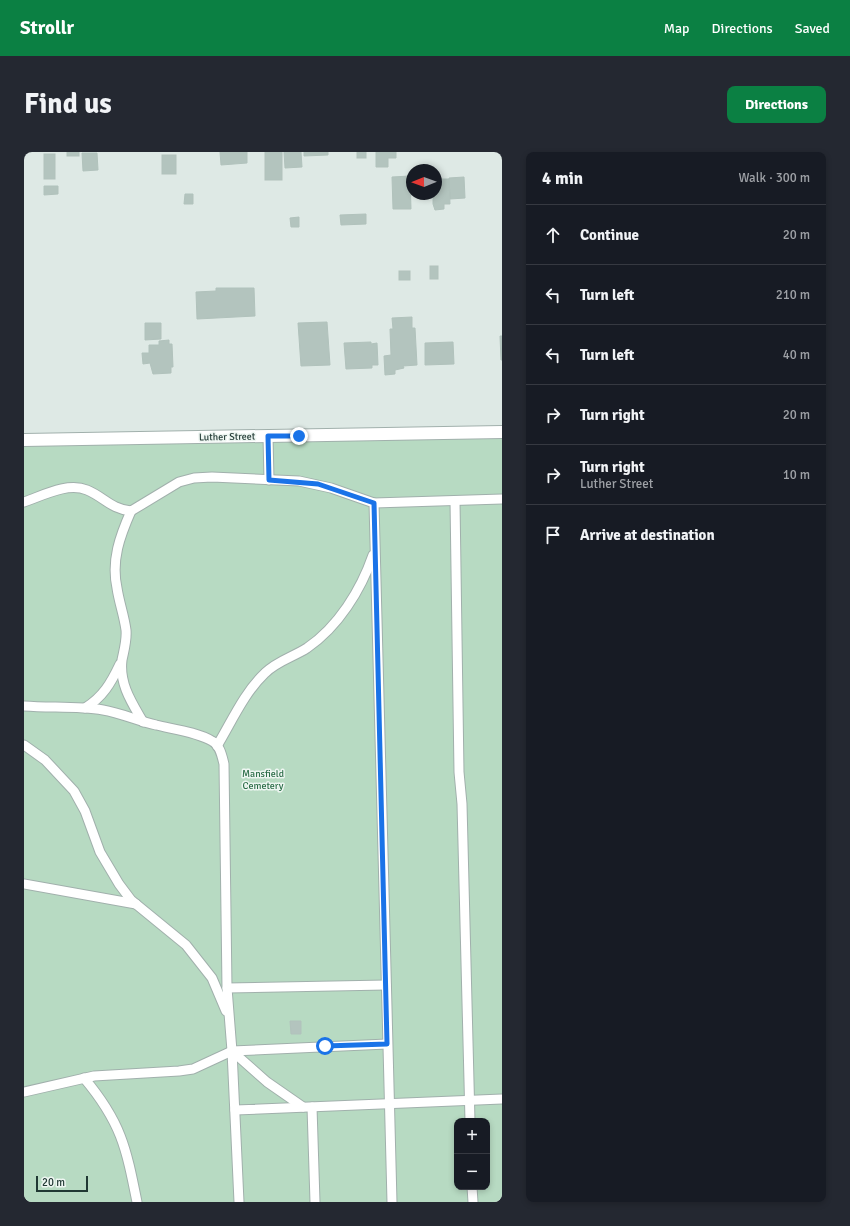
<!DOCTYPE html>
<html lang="en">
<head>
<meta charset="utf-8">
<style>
  body { margin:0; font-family:Signika,sans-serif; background:#242831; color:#f1f3f6 }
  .controls { position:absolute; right:12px; bottom:12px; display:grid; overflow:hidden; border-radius:8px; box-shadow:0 2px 6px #0003 }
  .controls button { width:36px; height:36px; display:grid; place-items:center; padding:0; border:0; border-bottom:1px solid #363941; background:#171b24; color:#f1f3f6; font:20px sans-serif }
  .compass { position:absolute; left:382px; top:12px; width:36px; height:36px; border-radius:50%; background:#171b24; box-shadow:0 2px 6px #0003; rotate:269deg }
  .scale { position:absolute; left:12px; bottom:10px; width:52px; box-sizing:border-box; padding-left:4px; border:2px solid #203833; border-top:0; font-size:11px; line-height:14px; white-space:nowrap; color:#203833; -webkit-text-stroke:3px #eef6f2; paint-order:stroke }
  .stop { position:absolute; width:12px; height:12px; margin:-9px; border:3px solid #1a73e8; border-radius:50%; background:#fff }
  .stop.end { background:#1a73e8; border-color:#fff; box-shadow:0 1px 4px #0008 }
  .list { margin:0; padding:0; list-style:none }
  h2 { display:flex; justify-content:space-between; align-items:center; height:52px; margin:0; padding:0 16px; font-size:17px }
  h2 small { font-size:13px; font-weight:400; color:#9ea1a6 }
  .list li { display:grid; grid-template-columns:26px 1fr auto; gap:12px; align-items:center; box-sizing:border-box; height:60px; padding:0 16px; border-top:1px solid #363941 }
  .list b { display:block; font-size:15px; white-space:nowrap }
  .list p { margin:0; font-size:13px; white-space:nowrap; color:#9ea1a6 }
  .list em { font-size:13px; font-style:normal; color:#9ea1a6 }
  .icon { flex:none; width:22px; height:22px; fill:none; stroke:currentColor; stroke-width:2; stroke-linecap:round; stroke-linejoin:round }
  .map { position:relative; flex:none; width:478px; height:1050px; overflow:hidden; border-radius:8px }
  header { display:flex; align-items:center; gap:24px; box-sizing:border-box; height:56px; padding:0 20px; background:#0b8043; color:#fff }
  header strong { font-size:19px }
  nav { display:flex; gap:22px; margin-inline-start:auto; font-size:14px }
  .intro { display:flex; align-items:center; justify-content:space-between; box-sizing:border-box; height:96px; padding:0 24px }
  h1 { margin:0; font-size:28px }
  .button { padding:10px 18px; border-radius:8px; background:#0b8043; color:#fff; font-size:14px; font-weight:700 }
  main { display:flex; gap:24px; padding:0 24px }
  aside { flex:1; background:#171b24; border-radius:8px; box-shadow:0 2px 6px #0003 }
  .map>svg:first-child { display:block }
  .green { fill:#b7dac2; fill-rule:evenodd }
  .building { fill:#b3c4be; stroke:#b1c2bc }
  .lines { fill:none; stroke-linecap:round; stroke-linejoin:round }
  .lane-casing { stroke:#a1b0ac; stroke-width:11 }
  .street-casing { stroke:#a1b0ac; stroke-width:14 }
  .lane { stroke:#fff; stroke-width:9 }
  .street { stroke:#fff; stroke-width:12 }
  .route { stroke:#1a73e8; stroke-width:5 }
  .labels { text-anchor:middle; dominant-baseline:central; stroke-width:3; stroke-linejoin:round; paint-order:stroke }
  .street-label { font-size:10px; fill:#203833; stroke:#eef6f2 }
  .park-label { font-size:10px; fill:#2c6d48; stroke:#eef6f2 }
</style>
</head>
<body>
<header>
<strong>Strollr</strong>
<nav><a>Map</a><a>Directions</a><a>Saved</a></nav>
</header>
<div class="intro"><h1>Find us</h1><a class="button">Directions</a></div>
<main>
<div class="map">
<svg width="478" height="1050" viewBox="0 0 478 1050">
  <rect width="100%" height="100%" fill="#dee9e5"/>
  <path class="green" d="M478,281V1050H0V287ZM433,969H463V1035H433Z"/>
  <g class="building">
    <rect x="43" y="0" width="12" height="4"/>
    <path d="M196,0H223V11L197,13Z"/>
    <rect x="241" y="0" width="17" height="28"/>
    <path d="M260,0H277L278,15L261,16Z"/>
    <path d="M280,0H304V3L280,4Z"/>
    <rect x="333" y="0" width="9" height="6"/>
    <path d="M352,0H372V6H364V15H352Z"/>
    <path d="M58,1H73L74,18L59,19Z"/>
    <rect x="20" y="2" width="11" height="25"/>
    <rect x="138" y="3" width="14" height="19"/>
    <path d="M386,24L387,57H369L368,25Z"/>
    <path d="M440,25L441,46L426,47L425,26Z"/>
    <path d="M412,27H425L426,52H420V57L411,58L409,52V42H412Z"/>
    <path d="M20,34H34V42L20,43Z"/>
    <path d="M161,42H169V52H160Z"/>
    <path d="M342,62V72L317,73L316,63Z"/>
    <path d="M275,65V75H267L266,66Z"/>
    <rect x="406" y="114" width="8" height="13"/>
    <rect x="375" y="119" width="11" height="9"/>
    <path d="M192,136H230L231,164L173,167L172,140L192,139Z"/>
    <path d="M388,165V176H391L393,213L379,214L380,216L371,218V222L361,223L360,204L367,203L366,177H369L368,166Z"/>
    <path d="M303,170L306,213L277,214L274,171Z"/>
    <path d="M121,171H137V187L121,188Z"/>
    <path d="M476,184H478V208H477Z"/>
    <path d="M145,188V192H148L149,215H147V221L129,222L126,211L119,212L118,201H125V193H135V189Z"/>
    <path d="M347,190V192L353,191L354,213H348V216L322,217L320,191Z"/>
    <path d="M429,190L430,212L401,213V191Z"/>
    <path d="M266,869H277V882H267Z"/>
  </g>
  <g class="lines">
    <g class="lane-casing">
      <g id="lane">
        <path d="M244,284L245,328"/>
        <path d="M431,349L435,620L438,652L446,969"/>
        <path d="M0,350C18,344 43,330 63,338C80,345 87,357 107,359L155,330L170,326L188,325L275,329L307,336L350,351L368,1050"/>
        <path d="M350,351L478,347"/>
        <path d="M107,359C96,384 87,408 93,436C95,450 100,463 102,478C103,488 100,498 98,508C95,532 108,551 119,570"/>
        <path d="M0,554C26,556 53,554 79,558C97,561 114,569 132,573C148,577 173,580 188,589C196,593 198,604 200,612L203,836L208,899L215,1050"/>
        <path d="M61,556C79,545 87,531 96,512"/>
        <path d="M0,593L21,608L50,639L61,659L76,700L95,732L107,748L162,793L188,826L202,859"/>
        <path d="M193,594C208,569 220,541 241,521C253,509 269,505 283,496C314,475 337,438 349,403"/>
        <path d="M0,732L112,752"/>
        <path d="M203,836L362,833"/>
        <path d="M208,899L243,930L279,955"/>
        <path d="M60,926C97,970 102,995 113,1050"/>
        <path d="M0,940L70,924L155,919L169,917L208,899L363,892"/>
        <path d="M288,955L291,1050"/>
        <path d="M211,958L478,947"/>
        <path d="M448,1035L449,1050"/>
      </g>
    </g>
    <g class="street-casing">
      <path id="street" d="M0,288L478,280"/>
    </g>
    <use href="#lane" class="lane"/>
    <use href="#street" class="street"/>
  </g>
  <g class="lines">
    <path class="route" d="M275,284H244L245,328L294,332L350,351L363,892L301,894"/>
  </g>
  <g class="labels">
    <g class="street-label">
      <text transform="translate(203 285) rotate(-1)">Luther Street</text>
    </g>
    <g class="park-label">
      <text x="239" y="622">Mansfield<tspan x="239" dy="12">Cemetery</tspan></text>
    </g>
  </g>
</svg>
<div class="controls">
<button>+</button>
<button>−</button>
</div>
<svg class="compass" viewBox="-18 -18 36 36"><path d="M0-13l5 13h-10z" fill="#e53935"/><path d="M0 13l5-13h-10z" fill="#9ea1a6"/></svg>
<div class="scale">20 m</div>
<div class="stop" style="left:301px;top:894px"></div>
<div class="stop end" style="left:275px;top:284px"></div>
</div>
<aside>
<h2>4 min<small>Walk · 300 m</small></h2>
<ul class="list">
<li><svg class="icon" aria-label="ahead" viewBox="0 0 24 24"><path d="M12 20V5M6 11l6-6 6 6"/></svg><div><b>Continue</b></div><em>20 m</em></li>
<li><svg class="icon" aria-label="left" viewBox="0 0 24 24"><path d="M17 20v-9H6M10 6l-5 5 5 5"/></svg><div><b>Turn left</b></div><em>210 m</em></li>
<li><svg class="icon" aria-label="left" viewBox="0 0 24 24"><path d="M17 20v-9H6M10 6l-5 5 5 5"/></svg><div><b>Turn left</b></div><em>40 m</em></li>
<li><svg class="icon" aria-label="right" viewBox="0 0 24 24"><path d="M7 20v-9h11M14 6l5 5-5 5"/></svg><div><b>Turn right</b></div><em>20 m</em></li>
<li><svg class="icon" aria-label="right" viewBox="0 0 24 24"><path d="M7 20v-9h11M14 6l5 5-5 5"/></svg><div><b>Turn right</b><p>Luther Street</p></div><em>10 m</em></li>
<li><svg class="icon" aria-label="arrive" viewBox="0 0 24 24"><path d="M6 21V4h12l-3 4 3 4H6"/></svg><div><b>Arrive at destination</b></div></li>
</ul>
</aside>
</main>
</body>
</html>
